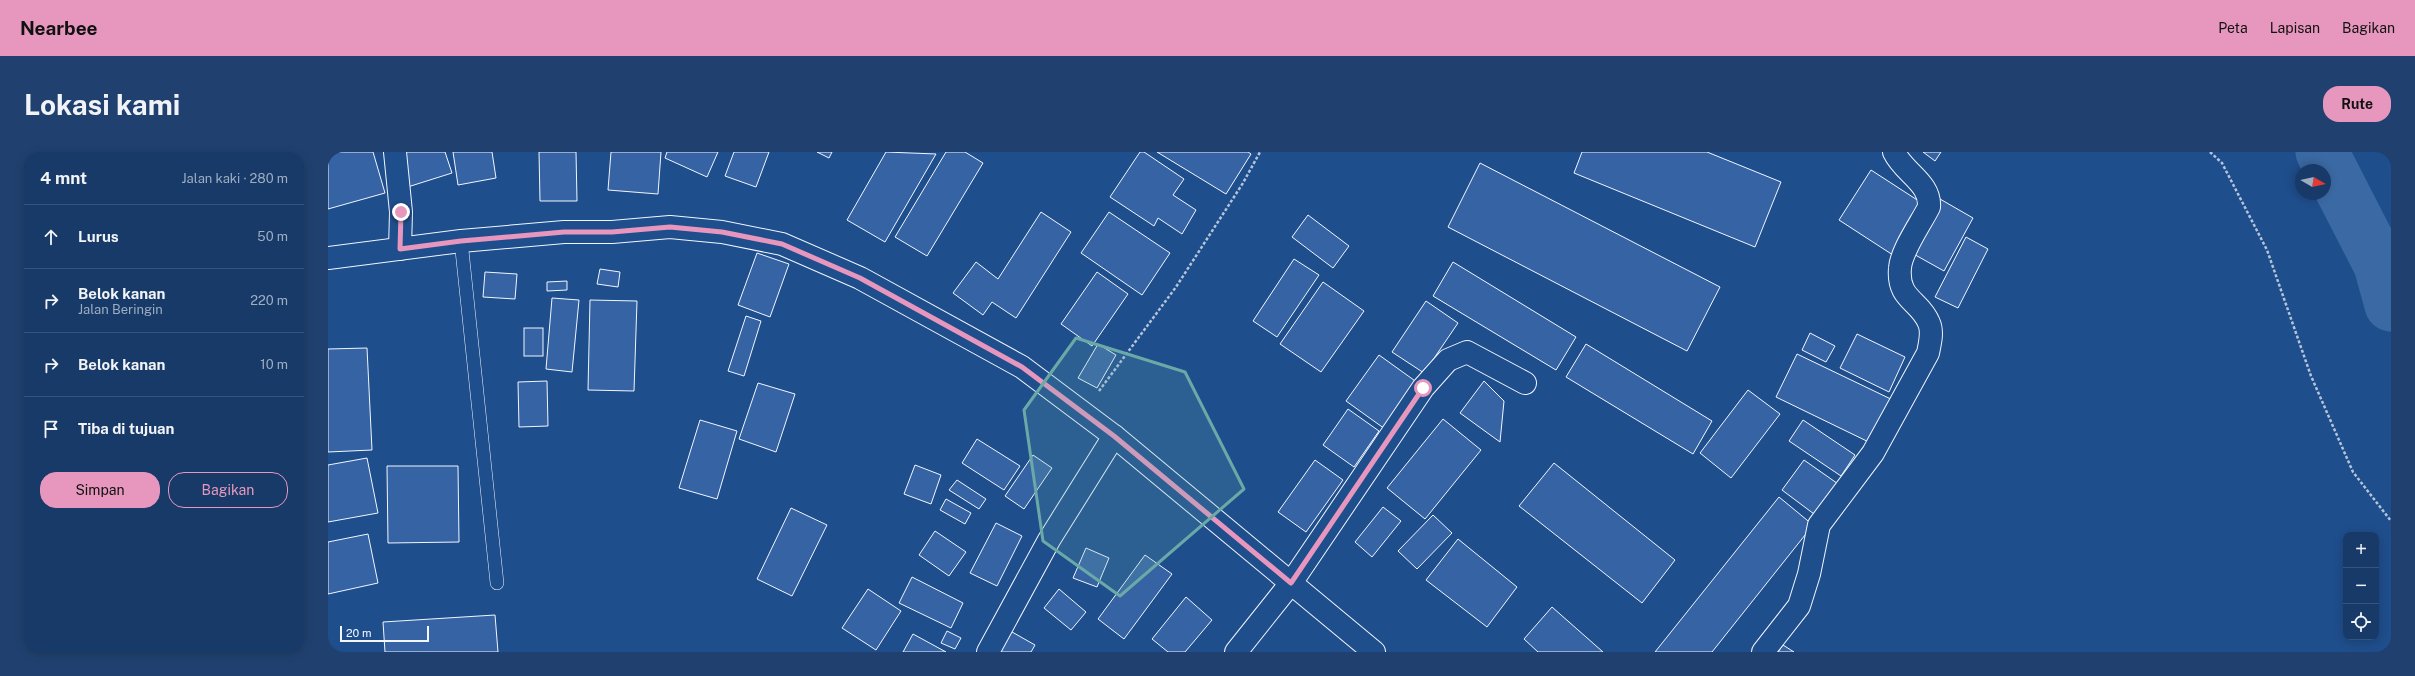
<!DOCTYPE html>
<html lang="id">
<head>
<meta charset="utf-8">
<style>
  body { margin:0; font-family:"Public Sans",sans-serif; background:#20416f; color:#f1f3f6 }
  .controls { position:absolute; right:12px; bottom:12px; display:grid; overflow:hidden; border-radius:8px; box-shadow:0 2px 10px #0003 }
  .controls button { width:36px; height:36px; display:grid; place-items:center; padding:0; border:0; border-bottom:1px solid #36547d; background:#173a69; color:#f1f3f6; font:20px sans-serif }
  .compass { position:absolute; left:1967px; top:12px; width:36px; height:36px; border-radius:50%; background:#173a69; box-shadow:0 2px 10px #0003; rotate:99deg }
  .scale { position:absolute; left:12px; bottom:10px; width:89px; box-sizing:border-box; padding-left:4px; border:2px solid #f2f6ff; border-top:0; font-size:11px; line-height:14px; white-space:nowrap; color:#f2f6ff; -webkit-text-stroke:3px #1f4e8c; paint-order:stroke }
  .stop { position:absolute; width:12px; height:12px; margin:-9px; border:3px solid #e797bd; border-radius:50%; background:#fff }
  .stop.end { background:#e797bd; border-color:#fff; box-shadow:0 1px 4px #0008 }
  .list { margin:0; padding:0; list-style:none }
  h2 { display:flex; justify-content:space-between; align-items:center; height:52px; margin:0; padding:0 16px; font-size:17px }
  h2 small { font-size:13px; font-weight:400; color:#9eadc0 }
  .list li { display:grid; grid-template-columns:26px 1fr auto; gap:12px; align-items:center; box-sizing:border-box; height:64px; padding:0 16px; border-top:1px solid #36547d }
  .list b { display:block; font-size:15px; white-space:nowrap }
  .list p { margin:0; font-size:13px; white-space:nowrap; color:#9eadc0 }
  .list em { font-size:13px; font-style:normal; color:#9eadc0 }
  .actions { display:flex; gap:8px; padding:12px 16px }
  .actions a { flex:1; padding:9px 0; border:1px solid #e797bd; border-radius:16px; text-align:center; font-size:14px; color:#e797bd }
  .actions .main { background:#e797bd; color:#111 }
  .icon { flex:none; width:22px; height:22px; fill:none; stroke:currentColor; stroke-width:2; stroke-linecap:round; stroke-linejoin:round }
  .map { position:relative; flex:none; width:2063px; height:500px; overflow:hidden; border-radius:16px }
  header { display:flex; align-items:center; gap:24px; box-sizing:border-box; height:56px; padding:0 20px; background:#e797bd; color:#111 }
  header strong { font-size:19px }
  nav { display:flex; gap:22px; margin-inline-start:auto; font-size:14px }
  .intro { display:flex; align-items:center; justify-content:space-between; box-sizing:border-box; height:96px; padding:0 24px }
  h1 { margin:0; font-size:28px }
  .button { padding:10px 18px; border-radius:16px; background:#e797bd; color:#111; font-size:14px; font-weight:700 }
  main { display:flex; gap:24px; padding:0 24px }
  aside { flex:1; background:#173a69; border-radius:16px; box-shadow:0 2px 10px #0003 }
  .map>svg:first-child { display:block }
  .lines { fill:none; stroke-linecap:round; stroke-linejoin:round }
  .river { stroke:#3b69a3; stroke-width:53 }
  .building { fill:#3563a3; stroke:#f2f6ff }
  .service-casing { stroke:#f2f6ff; stroke-width:14 }
  .minor-casing { stroke:#f2f6ff; stroke-width:24 }
  .tertiary-casing { stroke:#f2f6ff; stroke-width:24 }
  .path { stroke:#b3c4dc; stroke-width:2.5; stroke-dasharray:3 2; stroke-linecap:butt }
  .service { stroke:#1f4e8c; stroke-width:13 }
  .minor { stroke:#1f4e8c; stroke-width:22 }
  .tertiary { stroke:#1f4e8c; stroke-width:22 }
  .route { stroke:#e797bd; stroke-width:5 }
  .marked { fill:#6aa9a8; fill-opacity:0.2; stroke:#6aa9a8; stroke-width:3; stroke-linejoin:round }
</style>
</head>
<body>
<header>
<strong>Nearbee</strong>
<nav><a>Peta</a><a>Lapisan</a><a>Bagikan</a></nav>
</header>
<div class="intro"><h1>Lokasi kami</h1><a class="button">Rute</a></div>
<main>
<aside>
<h2>4 mnt<small>Jalan kaki · 280 m</small></h2>
<ul class="list">
<li><svg class="icon" aria-label="ahead" viewBox="0 0 24 24"><path d="M12 20V5M6 11l6-6 6 6"/></svg><div><b>Lurus</b></div><em>50 m</em></li>
<li><svg class="icon" aria-label="right" viewBox="0 0 24 24"><path d="M7 20v-9h11M14 6l5 5-5 5"/></svg><div><b>Belok kanan</b><p>Jalan Beringin</p></div><em>220 m</em></li>
<li><svg class="icon" aria-label="right" viewBox="0 0 24 24"><path d="M7 20v-9h11M14 6l5 5-5 5"/></svg><div><b>Belok kanan</b></div><em>10 m</em></li>
<li><svg class="icon" aria-label="arrive" viewBox="0 0 24 24"><path d="M6 21V4h12l-3 4 3 4H6"/></svg><div><b>Tiba di tujuan</b></div></li>
</ul>
<div class="actions"><a class="main">Simpan</a><a>Bagikan</a></div>
</aside>
<div class="map">
<svg width="2063" height="500" viewBox="0 0 2063 500">
  <rect width="100%" height="100%" fill="#1f4e8c"/>
  <g class="lines">
    <path class="river" d="M1994,0L2052,113L2063,153"/>
  </g>
  <g class="building">
    <path d="M0,0H45L57,41L0,57Z"/>
    <path d="M56,0H117L124,21L67,39Z"/>
    <path d="M125,0H164L168,26L130,33Z"/>
    <path d="M211,0H248L249,49H212Z"/>
    <path d="M283,0H333L330,42L280,38Z"/>
    <path d="M339,0H390L379,25L337,6Z"/>
    <path d="M406,0H441L428,35L397,24Z"/>
    <path d="M489,0H504L501,6Z"/>
    <path d="M558,0L608,2L557,90L519,68Z"/>
    <path d="M618,0H637L655,11L599,104L567,85Z"/>
    <path d="M812,0H816L856,27L845,43L868,58L854,82L830,66L826,74L782,45Z"/>
    <path d="M829,0H920L923,2L898,42Z"/>
    <path d="M1254,0H1379L1453,30L1427,95L1246,21Z"/>
    <path d="M1595,0H1613L1607,9Z"/>
    <path d="M1152,11L1392,135L1359,199L1120,75Z"/>
    <path d="M1543,18L1600,55L1568,105L1511,68Z"/>
    <path d="M1612,47L1645,66L1616,119L1582,100Z"/>
    <path d="M713,60L743,80L688,166L664,150L655,163L625,141L648,110L670,127Z"/>
    <path d="M781,60L842,101L814,143L753,101Z"/>
    <path d="M980,63L1021,94L1005,116L964,85Z"/>
    <path d="M1638,85L1660,97L1630,156L1607,145Z"/>
    <path d="M429,101L461,112L442,165L410,153Z"/>
    <path d="M966,107L991,123L949,185L925,169Z"/>
    <path d="M1125,110L1248,185L1228,218L1105,144Z"/>
    <path d="M272,117L292,120L290,135L269,132Z"/>
    <path d="M157,120L189,122L187,147L155,145Z"/>
    <path d="M769,120L800,142L764,194L733,172Z"/>
    <path d="M239,129V138L219,139V130Z"/>
    <path d="M995,130L1036,159L993,220L952,192Z"/>
    <path d="M224,146L251,148L244,220L218,217Z"/>
    <path d="M262,148L309,149L306,239L260,238Z"/>
    <path d="M1098,149L1130,171L1096,221L1064,200Z"/>
    <path d="M418,164L433,169L416,224L400,219Z"/>
    <rect x="196" y="176" width="19" height="28"/>
    <path d="M1482,181L1507,194L1498,210L1474,198Z"/>
    <path d="M1529,182L1577,205L1561,240L1512,216Z"/>
    <path d="M770,192L788,203L769,236L750,226Z"/>
    <path d="M1258,192L1384,269L1365,302L1238,225Z"/>
    <path d="M39,196L44,298L0,300V197Z"/>
    <path d="M1469,202L1569,250L1549,294L1448,245Z"/>
    <path d="M1051,203L1090,231L1057,277L1018,249Z"/>
    <path d="M219,229L220,274L191,275L190,230Z"/>
    <path d="M1156,229L1176,249L1172,290L1132,261Z"/>
    <path d="M430,231L467,242L448,300L411,287Z"/>
    <path d="M1420,238L1452,262L1403,326L1372,301Z"/>
    <path d="M1020,257L1051,279L1026,315L995,293Z"/>
    <path d="M1115,267L1153,298L1097,367L1059,336Z"/>
    <path d="M372,268L409,279L389,347L351,336Z"/>
    <path d="M1475,268L1527,303L1513,324L1461,289Z"/>
    <path d="M649,287L692,314L676,338L634,311Z"/>
    <path d="M705,303L724,316L696,357L677,344Z"/>
    <path d="M39,306L50,361L0,370V313Z"/>
    <path d="M987,308L1015,328L978,380L950,360Z"/>
    <path d="M1476,308L1513,334L1490,365L1454,338Z"/>
    <path d="M1226,311L1347,408L1314,451L1191,354Z"/>
    <path d="M587,313L613,323L603,352L576,342Z"/>
    <path d="M59,314H130L131,390L60,391Z"/>
    <path d="M629,328L658,347L651,357L621,338Z"/>
    <path d="M1451,345L1485,373L1384,500H1327Z"/>
    <path d="M618,347L643,361L637,372L612,358Z"/>
    <path d="M1055,355L1073,369L1044,405L1027,390Z"/>
    <path d="M463,356L499,373L464,444L429,427Z"/>
    <path d="M1105,363L1124,381L1089,417L1070,399Z"/>
    <path d="M668,371L694,384L669,434L642,421Z"/>
    <path d="M607,379L638,400L621,424L591,403Z"/>
    <path d="M40,382L50,431L0,442V390Z"/>
    <path d="M1130,387L1189,435L1159,475L1098,428Z"/>
    <path d="M758,396L781,406L769,435L745,426Z"/>
    <path d="M817,403L844,422L796,487L770,467Z"/>
    <path d="M584,425L635,451L623,476L571,451Z"/>
    <path d="M540,437L573,459L548,498L514,476Z"/>
    <path d="M731,437L758,460L743,478L716,456Z"/>
    <path d="M858,445L884,468L857,500H840L824,487Z"/>
    <path d="M1224,455L1275,500H1210L1196,487Z"/>
    <path d="M167,463L170,500H57L55,470Z"/>
    <path d="M677,476L707,493L703,500H664Z"/>
    <path d="M619,479L633,486L627,497L613,491Z"/>
    <path d="M585,482L618,500H575Z"/>
    <path d="M1455,493L1466,500H1450Z"/>
  </g>
  <g class="lines">
    <g class="service-casing">
      <path id="service" d="M133,89L169,431"/>
    </g>
    <g class="minor-casing">
      <g id="minor">
        <path d="M67,0L73,60L72,97"/>
        <path d="M660,500L721,388L786,284"/>
        <path d="M908,500L963,431L1095,236L1120,208L1139,200L1197,231"/>
        <path d="M1435,500L1471,454L1481,422L1491,373L1545,301L1600,201C1602,191 1605,180 1601,171C1592,148 1569,148 1572,116C1573,99 1593,71 1601,55C1603,31 1576,21 1566,0"/>
      </g>
    </g>
    <g class="tertiary-casing">
      <path id="tertiary" d="M0,106L133,89L236,80H284L342,75L394,80L454,92L532,126L694,215L786,284L1046,500"/>
    </g>
    <g class="path">
      <path d="M1882,0L1894,11L1939,98L1983,224L2025,320L2063,369"/>
      <path d="M771,239L848,135L915,31L932,0"/>
    </g>
    <use href="#service" class="service"/>
    <use href="#minor" class="minor"/>
    <use href="#tertiary" class="tertiary"/>
  </g>
  <g class="lines">
    <path class="route" d="M73,60L72,97L133,89L236,80H284L342,75L394,80L454,92L532,126L694,215L786,284L963,431L1095,236"/>
  </g>
  <path class="marked" d="M748,186L857,220L916,337L792,444L715,389L696,258Z"/>
</svg>
<div class="controls">
<button>+</button>
<button>−</button>
<button><svg class="icon" aria-label="locate" viewBox="0 0 24 24"><circle cx="12" cy="12" r="6"/><path d="M12 2v4M12 18v4M2 12h4M18 12h4"/></svg></button>
</div>
<svg class="compass" viewBox="-18 -18 36 36"><path d="M0-13l5 13h-10z" fill="#e53935"/><path d="M0 13l5-13h-10z" fill="#9eadc0"/></svg>
<div class="scale">20 m</div>
<div class="stop" style="left:1095px;top:236px"></div>
<div class="stop end" style="left:73px;top:60px"></div>
</div>
</main>
</body>
</html>
